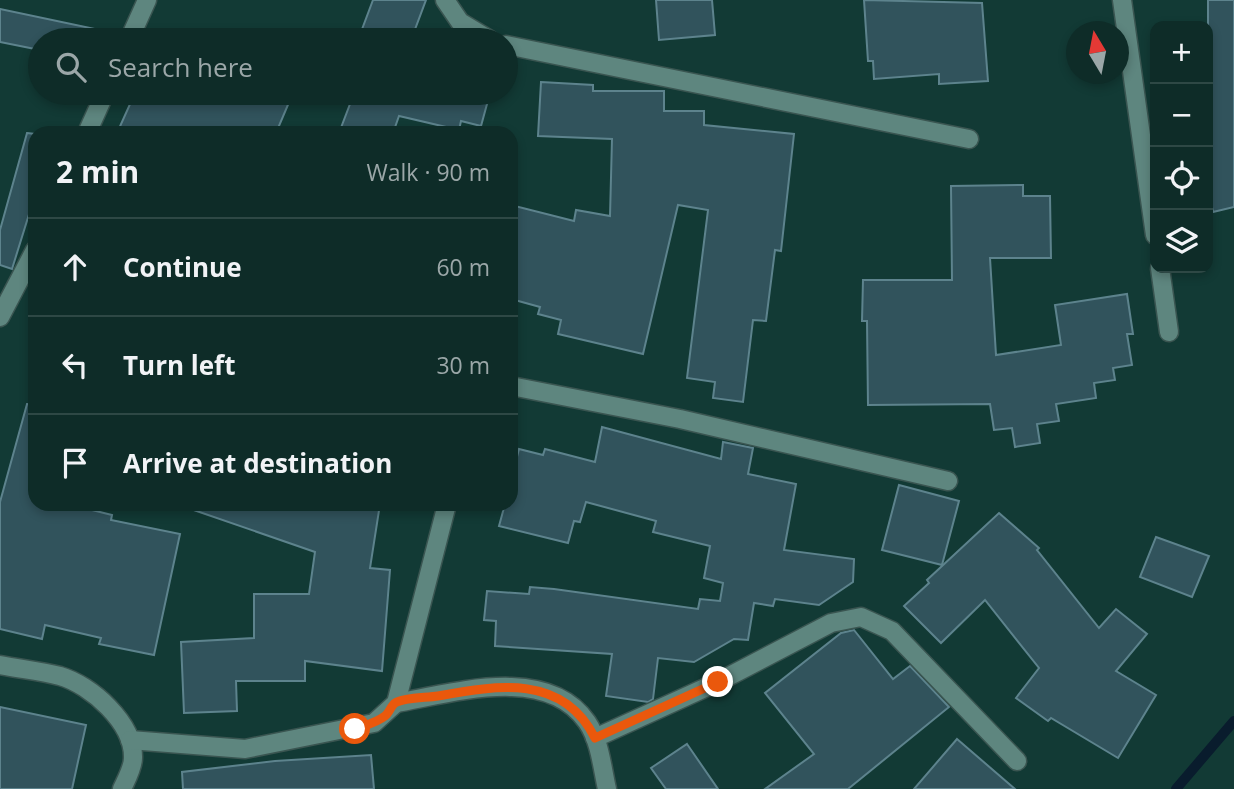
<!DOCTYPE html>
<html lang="en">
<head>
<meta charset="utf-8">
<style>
  body { margin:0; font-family:"Open Sans",sans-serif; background:#1c3834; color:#f1f3f6 }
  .controls { position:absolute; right:21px; top:21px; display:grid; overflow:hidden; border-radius:14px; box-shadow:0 4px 10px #0003 }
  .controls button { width:63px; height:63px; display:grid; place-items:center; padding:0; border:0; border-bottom:2px solid #2e4845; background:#0e2c28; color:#f1f3f6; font:35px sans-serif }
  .compass { position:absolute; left:1066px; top:21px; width:63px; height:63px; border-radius:50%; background:#0e2c28; box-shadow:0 4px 10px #0003; rotate:350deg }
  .stop { position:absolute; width:21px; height:21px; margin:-16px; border:5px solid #ea580c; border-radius:50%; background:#fff }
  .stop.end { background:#ea580c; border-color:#fff; box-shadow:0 2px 7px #0008 }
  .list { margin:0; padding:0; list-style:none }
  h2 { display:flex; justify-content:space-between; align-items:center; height:91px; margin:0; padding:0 28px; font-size:30px }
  h2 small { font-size:23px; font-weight:400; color:#9ba7a8 }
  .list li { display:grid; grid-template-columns:46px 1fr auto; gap:21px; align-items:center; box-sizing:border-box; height:98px; padding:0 28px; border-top:2px solid #2e4845 }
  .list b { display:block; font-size:26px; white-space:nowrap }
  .list em { font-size:23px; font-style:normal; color:#9ba7a8 }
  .icon { flex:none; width:38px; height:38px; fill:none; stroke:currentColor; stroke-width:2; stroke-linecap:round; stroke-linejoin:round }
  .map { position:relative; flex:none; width:1234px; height:789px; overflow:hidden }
  .search { position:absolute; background:#0e2c28; box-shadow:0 4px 10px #0003; left:28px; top:28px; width:490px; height:77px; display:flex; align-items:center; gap:18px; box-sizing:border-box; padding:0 24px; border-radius:38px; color:#9ba7a8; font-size:26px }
  .panel { position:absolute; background:#0e2c28; box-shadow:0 4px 10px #0003; left:28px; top:126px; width:490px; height:385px; border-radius:21px }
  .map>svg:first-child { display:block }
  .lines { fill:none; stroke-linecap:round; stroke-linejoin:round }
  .stream { stroke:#091c2d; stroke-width:10 }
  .building { fill:#31535c; stroke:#5d838d; stroke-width:2 }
  .minor-casing { stroke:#3a5551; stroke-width:21 }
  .minor { stroke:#5e867f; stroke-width:18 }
  .route { stroke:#ea580c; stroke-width:9 }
</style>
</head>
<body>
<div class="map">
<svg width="1234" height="789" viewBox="0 0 1234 789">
  <rect width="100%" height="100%" fill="#123a35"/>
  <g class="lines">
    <path class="stream" d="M1176,789L1234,721"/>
  </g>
  <g class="building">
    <path d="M373,0H426L411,40H358Z"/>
    <path d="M656,0H712L715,35L659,40Z"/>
    <path d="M864,0L982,3L988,81L939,84V74L874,79L873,61H868Z"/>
    <path d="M1208,0H1234V207L1213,212L1208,188Z"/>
    <path d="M0,9L95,29L94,40H40V50L0,42Z"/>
    <path d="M541,82L593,85V91H664V111H704V125L794,134L781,251L775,250L766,321L753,320L743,402L713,398L715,382L687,378L708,210L678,205L643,354L558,334L561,320L538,314L540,307L511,299V205L574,221L576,210L610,216L612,139L538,136Z"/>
    <path d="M135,93H293L276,133H117Z"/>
    <path d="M346,93H490L481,126L461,121L459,130L399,116L393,133H339L350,104L345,103Z"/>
    <path d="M27,133L35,134V195L12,269L0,265V230Z"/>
    <path d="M1023,185V196H1050L1051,258H990L996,355L1061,345L1055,305L1127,294L1133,334H1127L1132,365L1113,368L1115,380L1094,383L1096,398L1056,404L1059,421L1037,424L1040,443L1015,447L1012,428L994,430L990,404L868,405L867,321H862L863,280H952L951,186Z"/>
    <path d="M27,404L35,405V504H68L112,515L111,520L180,534L154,655L99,644L101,638L45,625L42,639L0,629V502Z"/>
    <path d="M602,427L721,459L723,442L753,448L748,474L796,484L784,550L854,559L853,582L819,605L775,599L773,606L754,603L748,640L734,639L694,662L658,658L653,699L648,702L606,696L612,654L495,646L496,621L484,620L487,591L529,594L530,587L554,589L698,609L700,599L720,601L723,583L704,578L710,546L653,532L656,521L586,502L580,522L574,521L568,543L499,526L505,504H511V480L519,449L543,455L545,449L595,462Z"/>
    <path d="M899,485L959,501L942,565L882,550Z"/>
    <path d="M189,504H380L370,568L390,570L382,671L305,661V681H236L237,711L184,713L181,642L254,638V594H309L315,552L188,508Z"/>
    <path d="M999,513L1039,548L1037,550L1099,628L1116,609L1147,634L1116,671L1156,695L1118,758L1051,718L1048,721L1016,698L1039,668L985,600L941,643L904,606L929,583L927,580Z"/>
    <path d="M1156,537L1209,556L1192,597L1140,577Z"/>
    <path d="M854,630L893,679L910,666L949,707L848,789H765L814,754L765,693L841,633Z"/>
    <path d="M0,707L86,725L72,789H0Z"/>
    <path d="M957,739L1015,789H914Z"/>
    <path d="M687,744L718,789H666L651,768Z"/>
    <path d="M371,755L374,789H183L182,772L275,761Z"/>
  </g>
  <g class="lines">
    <g class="minor-casing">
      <g id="minor">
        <path d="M445,0L460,22L490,40"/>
        <path d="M1122,0L1155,235"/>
        <path d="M129,40L147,0"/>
        <path d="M506,45L969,139"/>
        <path d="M87,133L105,93"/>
        <path d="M1160,268L1169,332"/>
        <path d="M0,317L35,250"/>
        <path d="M511,386L680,419L948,481"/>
        <path d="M0,665C20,669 41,671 60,676C91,685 134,723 133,758C133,768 126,780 122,789"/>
        <path d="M396,703C453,693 547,664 587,722C600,741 602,767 607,789"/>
        <path d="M595,738L718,682L831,623L861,617L892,631L1017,761"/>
        <path d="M130,740L245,749L374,723L396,703L447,504"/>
      </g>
    </g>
    <use href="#minor" class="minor"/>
  </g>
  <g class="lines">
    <path class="route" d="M355,729C366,725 376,723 385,716C389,713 391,706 395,703C405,697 426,698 438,696C498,685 563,674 595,738L718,682"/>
  </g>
</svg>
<div class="controls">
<button>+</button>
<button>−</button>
<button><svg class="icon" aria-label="locate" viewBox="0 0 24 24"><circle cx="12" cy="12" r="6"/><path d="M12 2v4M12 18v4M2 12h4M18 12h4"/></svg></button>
<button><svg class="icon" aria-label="layers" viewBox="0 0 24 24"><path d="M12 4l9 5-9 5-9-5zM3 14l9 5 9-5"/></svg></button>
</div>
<svg class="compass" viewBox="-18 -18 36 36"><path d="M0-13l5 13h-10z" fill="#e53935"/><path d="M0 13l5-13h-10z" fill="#9ba7a8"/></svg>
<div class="stop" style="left:355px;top:729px"></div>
<div class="stop end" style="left:718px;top:682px"></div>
<div class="search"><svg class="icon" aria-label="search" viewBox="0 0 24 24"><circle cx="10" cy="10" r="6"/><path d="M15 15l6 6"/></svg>Search here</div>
<section class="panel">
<h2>2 min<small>Walk · 90 m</small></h2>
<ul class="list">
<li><svg class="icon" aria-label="ahead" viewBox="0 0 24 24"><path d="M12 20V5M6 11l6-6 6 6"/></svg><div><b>Continue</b></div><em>60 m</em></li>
<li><svg class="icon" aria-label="left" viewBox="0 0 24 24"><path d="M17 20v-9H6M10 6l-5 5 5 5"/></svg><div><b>Turn left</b></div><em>30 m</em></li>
<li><svg class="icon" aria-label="arrive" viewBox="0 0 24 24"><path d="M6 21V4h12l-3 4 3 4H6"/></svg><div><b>Arrive at destination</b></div></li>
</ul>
</section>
</div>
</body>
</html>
